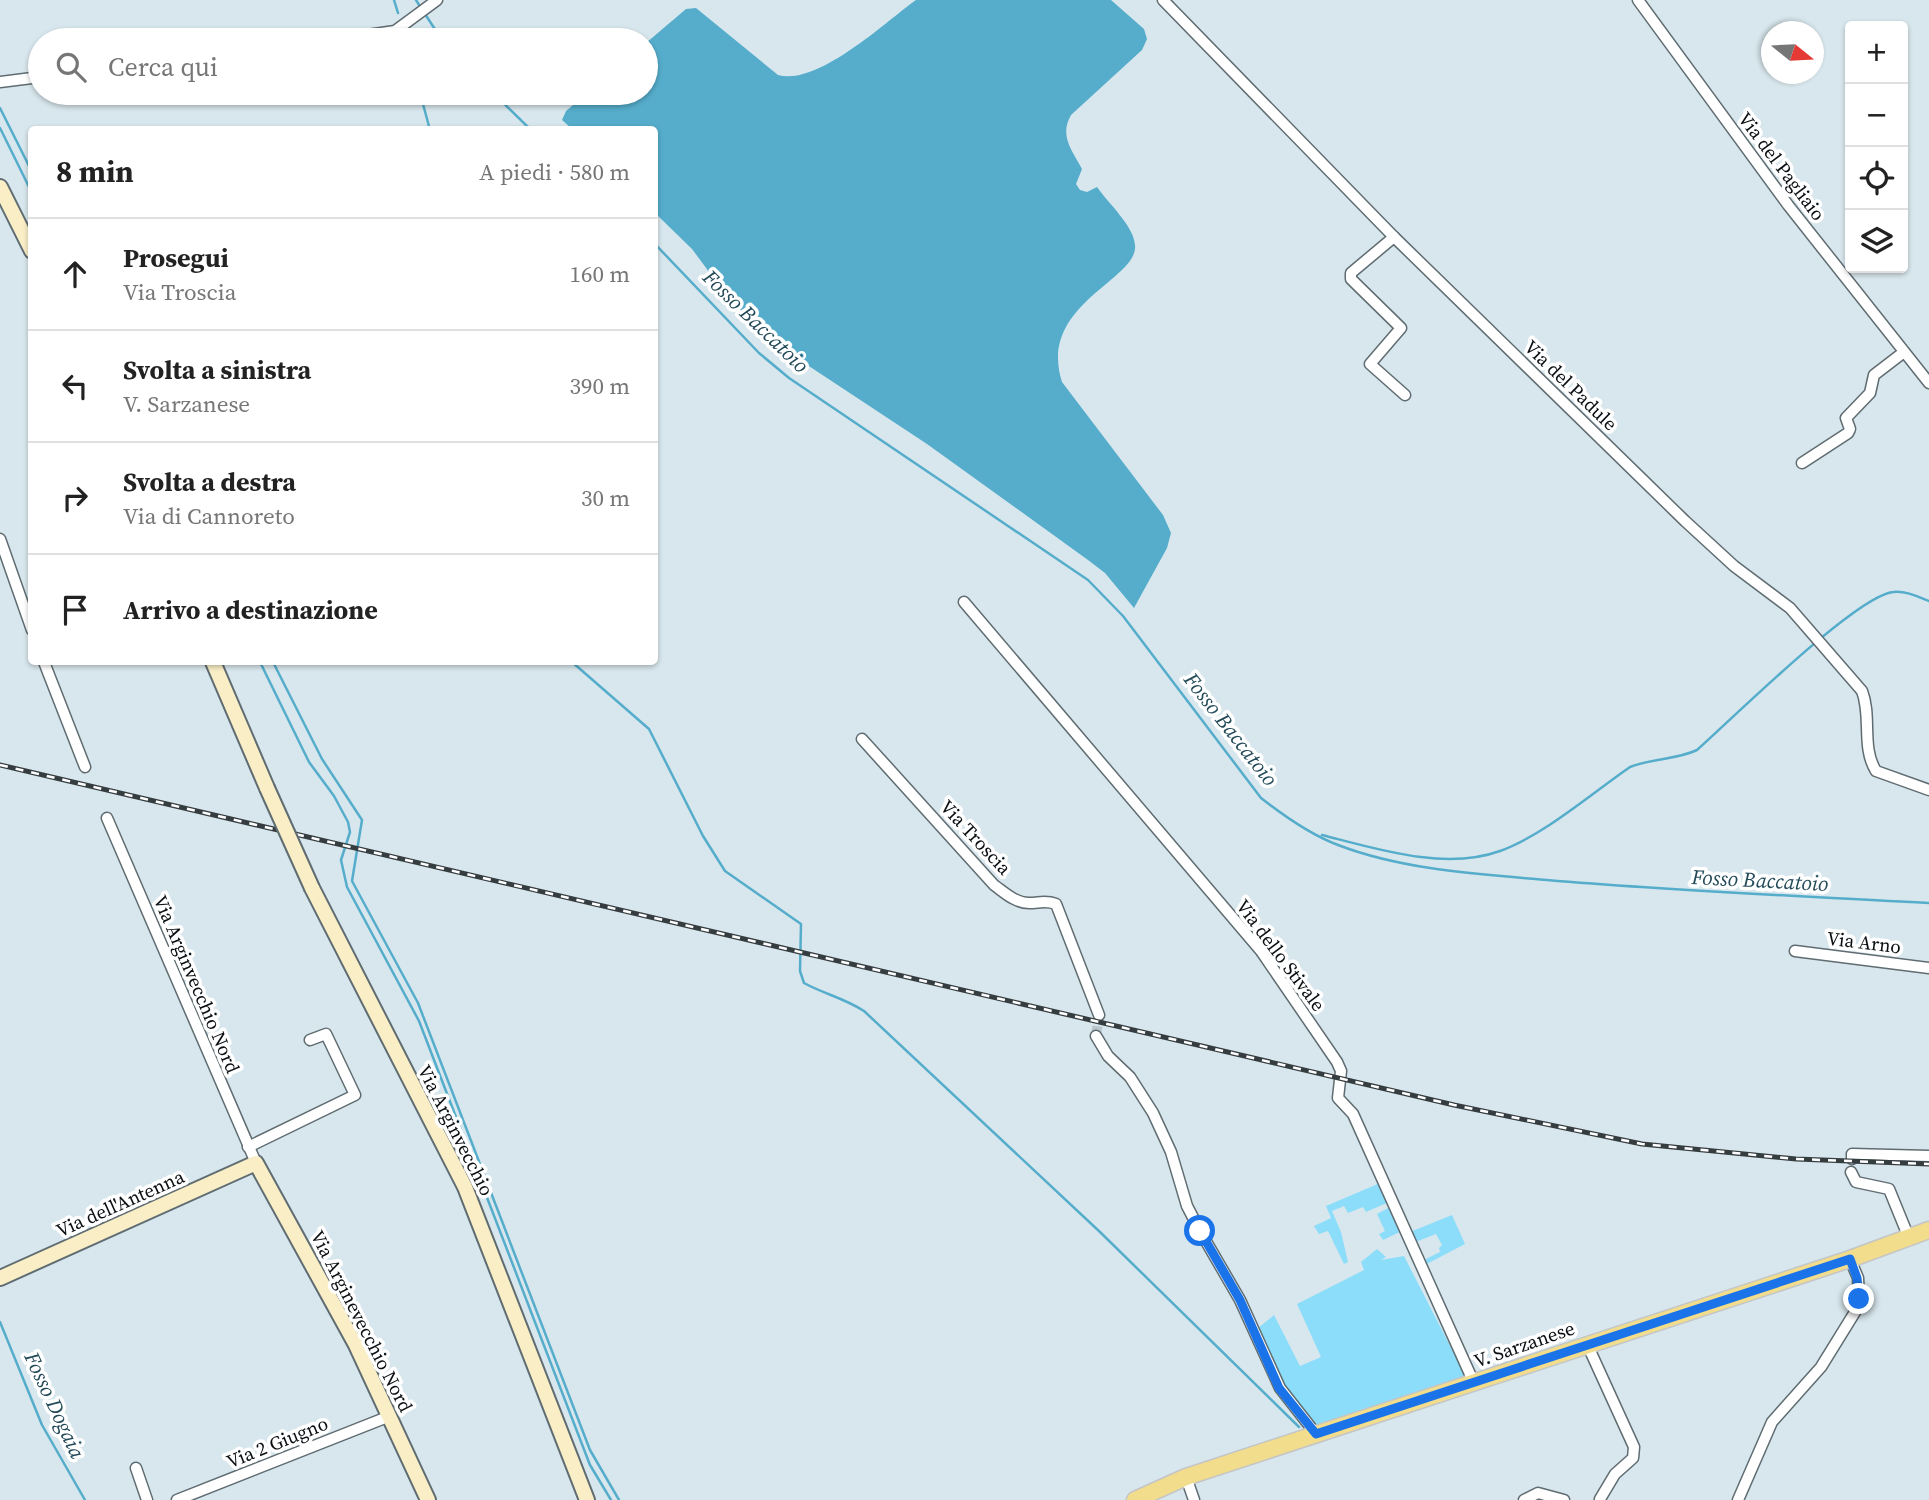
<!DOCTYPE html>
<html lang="it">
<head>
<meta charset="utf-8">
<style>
  body { margin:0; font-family:"Source Serif 4",serif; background:#f6f6f6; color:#222 }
  .controls { position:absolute; right:21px; top:21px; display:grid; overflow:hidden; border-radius:7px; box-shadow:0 2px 5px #0004 }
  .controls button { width:63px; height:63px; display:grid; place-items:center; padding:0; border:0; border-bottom:2px solid #e0e0e0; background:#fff; color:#222; font:35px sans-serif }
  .compass { position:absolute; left:1761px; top:21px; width:63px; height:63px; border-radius:50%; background:#fff; box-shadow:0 2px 5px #0004; rotate:108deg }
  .stop { position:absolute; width:21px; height:21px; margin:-16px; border:5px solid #1a73e8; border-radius:50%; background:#fff }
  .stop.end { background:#1a73e8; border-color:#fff; box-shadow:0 2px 7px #0008 }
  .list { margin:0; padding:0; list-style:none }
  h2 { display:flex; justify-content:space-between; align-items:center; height:91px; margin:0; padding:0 28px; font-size:30px }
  h2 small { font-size:23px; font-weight:400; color:#767676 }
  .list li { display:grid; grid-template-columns:46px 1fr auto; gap:21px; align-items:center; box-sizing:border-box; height:112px; padding:0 28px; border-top:2px solid #e0e0e0 }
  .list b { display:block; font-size:26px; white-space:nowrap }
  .list p { margin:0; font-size:23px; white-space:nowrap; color:#767676 }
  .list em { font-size:23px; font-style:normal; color:#767676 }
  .icon { flex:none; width:38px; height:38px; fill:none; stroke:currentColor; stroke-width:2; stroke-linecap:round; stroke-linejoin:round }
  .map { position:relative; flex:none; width:1929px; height:1500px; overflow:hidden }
  .search { position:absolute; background:#fff; box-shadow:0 2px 5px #0004; left:28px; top:28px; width:630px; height:77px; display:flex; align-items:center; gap:18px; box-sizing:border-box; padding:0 24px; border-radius:38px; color:#767676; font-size:26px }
  .panel { position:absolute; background:#fff; box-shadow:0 2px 5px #0004; left:28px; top:126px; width:630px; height:539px; border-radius:7px }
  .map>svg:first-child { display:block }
  .green { fill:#8cddfa }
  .water { fill:#55adcb }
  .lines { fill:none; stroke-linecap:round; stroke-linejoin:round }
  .stream { stroke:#55adcb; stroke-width:2.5 }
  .street-tunnel { stroke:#b9c6cc; stroke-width:10; stroke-dasharray:10 5; stroke-linecap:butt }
  .street-casing { stroke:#5f6c71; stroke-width:13 }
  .secondary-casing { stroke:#5f6c71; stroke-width:18 }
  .primary-casing { stroke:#c4c5c6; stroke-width:19 }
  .street { stroke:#fff; stroke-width:10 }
  .secondary { stroke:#f9eec6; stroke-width:14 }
  .primary { stroke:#f2dd8c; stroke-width:16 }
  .rail-casing { stroke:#363d40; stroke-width:5 }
  .rail { stroke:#fff; stroke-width:2.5; stroke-dasharray:8; stroke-linecap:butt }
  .secondary-bridge-casing { stroke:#5f6c71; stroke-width:18; stroke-linecap:butt }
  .secondary-bridge { stroke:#f9eec6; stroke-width:14 }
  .route { stroke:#1a73e8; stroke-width:9 }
  .labels { text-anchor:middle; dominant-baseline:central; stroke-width:7; stroke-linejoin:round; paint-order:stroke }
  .street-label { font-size:19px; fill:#090e10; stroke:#fff }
  .water-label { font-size:21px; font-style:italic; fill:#234a58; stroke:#fff }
</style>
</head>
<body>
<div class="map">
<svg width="1929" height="1500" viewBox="0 0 1929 1500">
  <rect width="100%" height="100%" fill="#d8e7ed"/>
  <g class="green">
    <path d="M1380,1183L1389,1202L1366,1212L1363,1207L1348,1213L1344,1206L1332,1211L1341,1232L1348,1262L1344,1264L1328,1231L1319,1234L1314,1226L1331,1218L1326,1206Z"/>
    <path d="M1390,1207L1402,1231L1383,1240L1379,1234L1385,1231L1377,1214Z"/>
    <path d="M1452,1215L1465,1244L1423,1266L1420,1262L1440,1252L1439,1248L1442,1245L1436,1234L1413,1243L1410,1232Z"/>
    <path d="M1377,1249L1386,1257L1381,1260L1404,1256L1466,1377L1315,1427L1283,1386L1257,1329L1274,1315L1300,1366L1321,1357L1297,1304L1364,1270L1361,1262Z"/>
  </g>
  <path class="water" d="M916,0H1111L1144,29L1147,39L1142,50L1071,115C1059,136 1072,150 1082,169L1076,184L1080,190L1087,192L1097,187C1108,203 1134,226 1135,245C1139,280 1037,304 1062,382L1163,515L1171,533L1167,548L1134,608L1105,573L1088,560L927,444L780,347L730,300L692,249L655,213L654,130L572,129L562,120L566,111L587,93H646V43L686,9L696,8L778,75C818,86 884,23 916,0Z"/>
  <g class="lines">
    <g class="stream">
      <path d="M394,0L398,13"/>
      <path d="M416,0L421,8"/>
      <path d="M425,14L442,40"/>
      <path d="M420,93L430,130"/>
      <path d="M493,93L531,130"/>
      <path d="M0,108L32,172"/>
      <path d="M0,128L32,193"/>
      <path d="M654,243L759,353L789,378L1088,580L1123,616L1261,798C1284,816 1311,835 1338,845C1403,870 1478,874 1547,880C1674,891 1802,896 1929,903"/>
      <path d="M260,662L309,762L334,796L348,822L350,832L341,860L347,887L419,1021L590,1465L611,1500"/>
      <path d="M273,662L322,759L362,820L352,881L418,1003L590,1450L619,1500"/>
      <path d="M572,662L649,729L703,836L725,871L801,924L800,971L804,983C824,994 844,998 864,1011L1100,1232L1299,1427"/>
      <path d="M1322,835C1377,849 1445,871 1500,851C1544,835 1591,794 1630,767C1652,758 1676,760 1697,750C1731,720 1856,596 1893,592C1904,590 1919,597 1929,601"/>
      <path d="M0,1322L42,1425L85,1500"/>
    </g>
    <path class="street-tunnel" d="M1096,1036L1099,1015"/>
    <g class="street-casing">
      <g id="street">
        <path d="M1163,0L1394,237L1685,521L1734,566L1790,608L1862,691C1872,717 1861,747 1876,771L1929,790"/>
        <path d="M1638,0L1788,205L1929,383"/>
        <path d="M333,40L395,31L437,0"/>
        <path d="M0,82L40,77"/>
        <path d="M1394,237L1351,273V279L1401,328L1370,364L1405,395"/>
        <path d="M1802,463L1848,433L1850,429L1846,418L1870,393L1874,375L1904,352"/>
        <path d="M0,539L32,630"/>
        <path d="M964,602L1261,951L1337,1062L1341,1071L1338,1098L1353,1114L1474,1383"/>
        <path d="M44,662L85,767"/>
        <path d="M862,739L994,885C1004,892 1015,903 1029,903C1039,903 1046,900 1056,904L1099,1015"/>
        <path d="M107,818L256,1163"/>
        <path d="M1795,951L1929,968"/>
        <path d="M1096,1036L1108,1056L1130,1077L1153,1113L1171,1152L1187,1206L1200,1231L1240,1300L1280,1388L1316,1434"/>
        <path d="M248,1147L355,1095L326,1034L310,1040"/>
        <path d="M1852,1159V1154L1929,1156"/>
        <path d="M1851,1172L1856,1182L1889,1189L1909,1238"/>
        <path d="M1587,1344L1634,1447L1633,1458L1615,1474L1600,1499"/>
        <path d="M136,1468L147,1500"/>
        <path d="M1186,1477L1194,1500"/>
        <path d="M177,1500L390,1416"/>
        <path d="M1524,1500L1538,1493L1564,1500"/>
        <path d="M1738,1500L1772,1422L1821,1367L1855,1312L1859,1299L1858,1278L1850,1259"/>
      </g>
    </g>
    <g class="secondary-casing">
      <g id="secondary">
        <path d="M0,187L32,251"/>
        <path d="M213,662L267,788"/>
        <path d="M312,888L465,1187L587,1500"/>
        <path d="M0,1278L256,1163L356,1345L428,1500"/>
      </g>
    </g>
    <g class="primary-casing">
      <path id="primary" d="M1135,1500L1186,1477L1850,1259L1929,1230"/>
    </g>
    <use href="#street" class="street"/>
    <use href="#secondary" class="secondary"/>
    <use href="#primary" class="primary"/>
    <g class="rail-casing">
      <path id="rail" d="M0,765L1454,1105L1642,1144L1796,1159L1929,1164"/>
    </g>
    <use href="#rail" class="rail"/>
    <g class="secondary-bridge-casing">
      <path id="secondary-bridge" d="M267,788L312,888"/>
    </g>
    <use href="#secondary-bridge" class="secondary-bridge"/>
  </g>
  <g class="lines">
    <path class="route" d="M1200,1231L1240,1300L1279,1388L1316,1434L1850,1259L1857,1278L1859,1299"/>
  </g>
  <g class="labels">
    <g class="street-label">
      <text transform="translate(1782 166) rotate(53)">Via del Pagliaio</text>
      <text transform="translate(1571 385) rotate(44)">Via del Padule</text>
      <text transform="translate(976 837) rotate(47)">Via Troscia</text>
      <text transform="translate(1864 942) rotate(7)">Via Arno</text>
      <text transform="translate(1281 955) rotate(53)">Via dello Stivale</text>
      <text transform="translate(197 984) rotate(67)">Via Arginvecchio Nord</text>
      <text transform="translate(456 1130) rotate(63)">Via Arginvecchio</text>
      <text transform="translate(120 1203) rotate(-24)">Via dell'Antenna</text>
      <text transform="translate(362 1321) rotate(63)">Via Arginevecchio Nord</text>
      <text transform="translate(1524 1344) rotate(-19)">V. Sarzanese</text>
      <text transform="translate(277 1442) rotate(-22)">Via 2 Giugno</text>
    </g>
    <g class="water-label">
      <text transform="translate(756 321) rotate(44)">Fosso Baccatoio</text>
      <text transform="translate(1231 729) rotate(52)">Fosso Baccatoio</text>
      <text transform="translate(1760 880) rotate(3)">Fosso Baccatoio</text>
      <text transform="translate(55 1405) rotate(65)">Fosso Dogaia</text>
    </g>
  </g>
</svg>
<div class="controls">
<button>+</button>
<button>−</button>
<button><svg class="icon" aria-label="locate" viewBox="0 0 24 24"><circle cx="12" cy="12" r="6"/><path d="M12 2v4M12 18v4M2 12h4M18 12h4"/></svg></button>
<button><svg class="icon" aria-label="layers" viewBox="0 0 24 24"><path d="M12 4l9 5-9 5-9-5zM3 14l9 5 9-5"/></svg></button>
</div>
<svg class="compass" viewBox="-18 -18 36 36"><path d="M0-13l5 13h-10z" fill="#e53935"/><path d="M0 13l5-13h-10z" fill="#767676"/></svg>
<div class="stop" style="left:1200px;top:1231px"></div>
<div class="stop end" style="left:1859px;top:1299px"></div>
<div class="search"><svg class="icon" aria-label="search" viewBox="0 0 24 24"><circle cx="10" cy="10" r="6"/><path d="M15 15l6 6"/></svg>Cerca qui</div>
<section class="panel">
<h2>8 min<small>A piedi · 580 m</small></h2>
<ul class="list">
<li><svg class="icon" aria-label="ahead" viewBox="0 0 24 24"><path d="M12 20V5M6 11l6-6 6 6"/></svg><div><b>Prosegui</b><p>Via Troscia</p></div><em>160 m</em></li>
<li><svg class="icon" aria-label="left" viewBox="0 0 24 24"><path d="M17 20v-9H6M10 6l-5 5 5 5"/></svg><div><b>Svolta a sinistra</b><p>V. Sarzanese</p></div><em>390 m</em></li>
<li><svg class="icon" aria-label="right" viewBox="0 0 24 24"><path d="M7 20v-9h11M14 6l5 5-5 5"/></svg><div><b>Svolta a destra</b><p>Via di Cannoreto</p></div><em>30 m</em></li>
<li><svg class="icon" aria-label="arrive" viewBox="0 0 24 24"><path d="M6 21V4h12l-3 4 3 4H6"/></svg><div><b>Arrivo a destinazione</b></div></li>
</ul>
</section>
</div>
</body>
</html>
